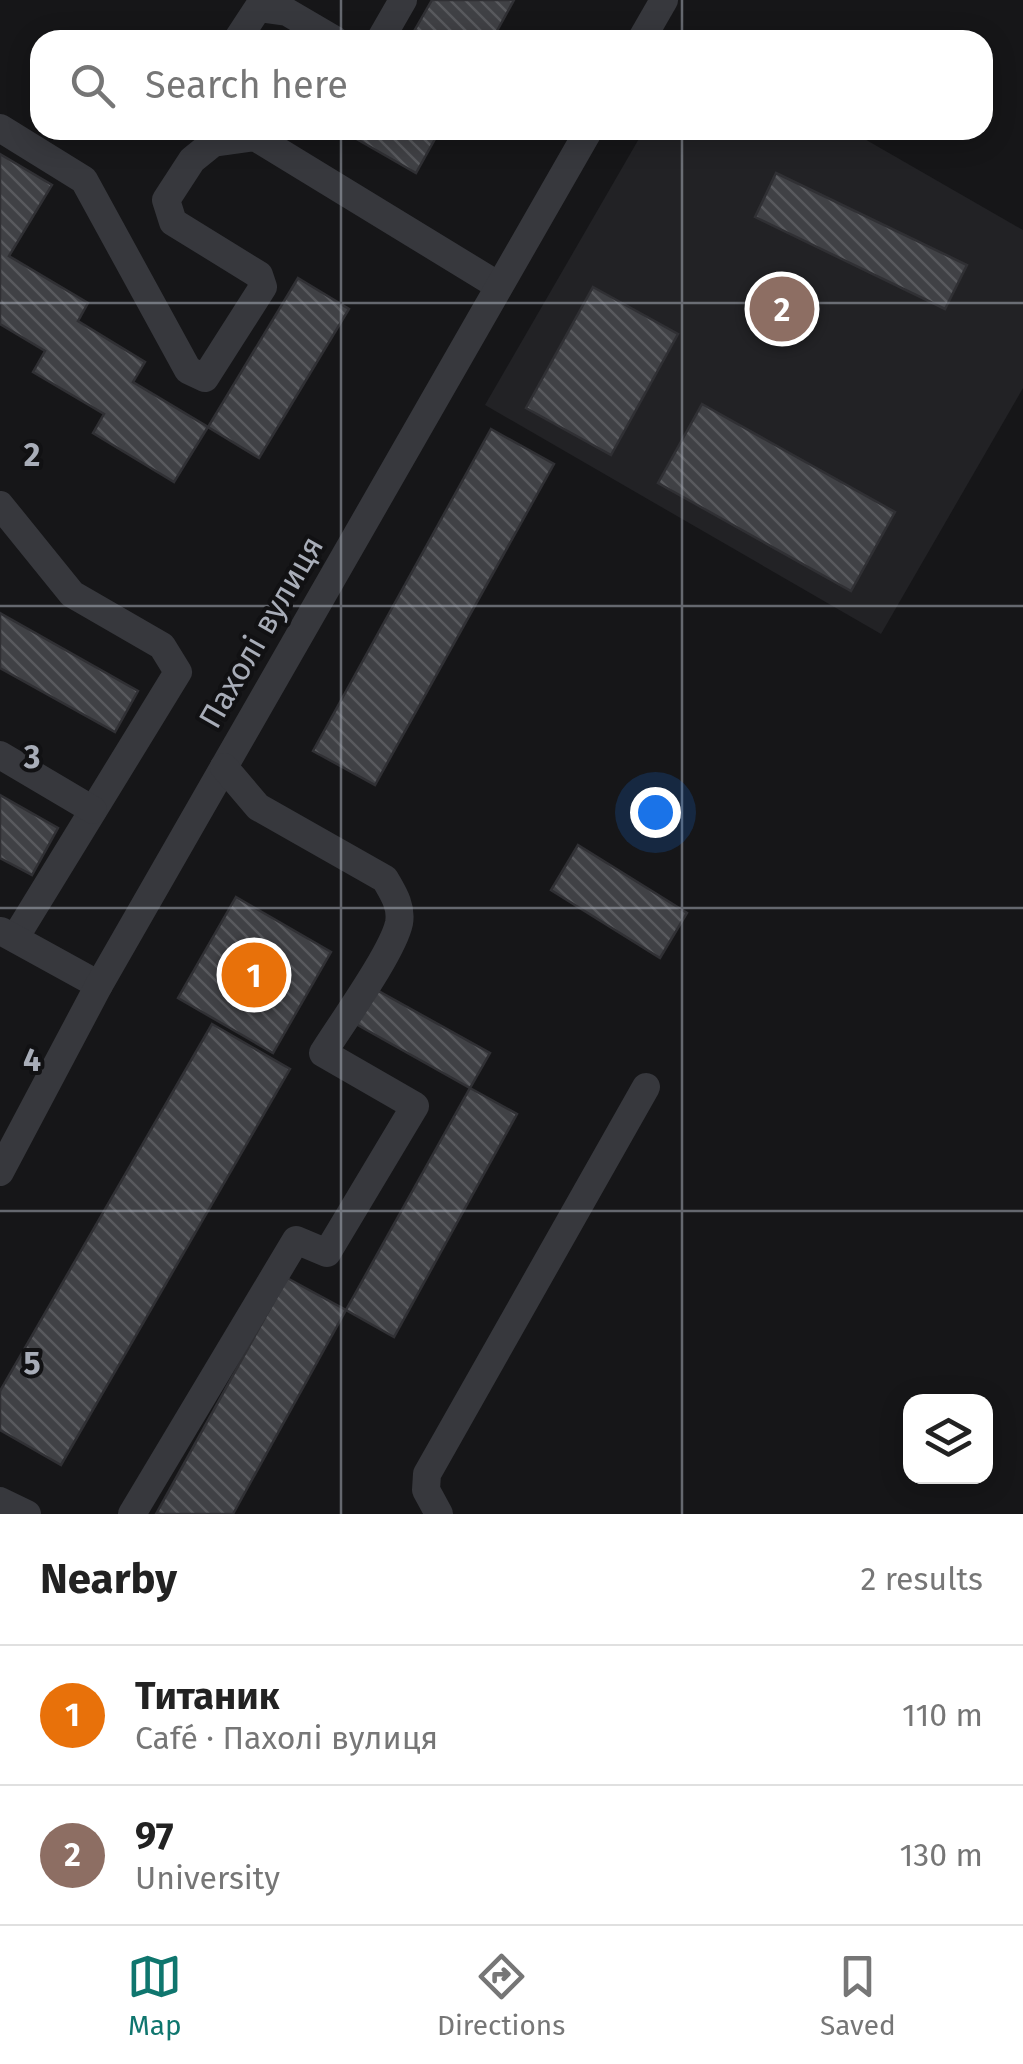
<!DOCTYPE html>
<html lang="en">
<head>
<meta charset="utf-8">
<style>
  body { margin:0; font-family:"Fira Sans",sans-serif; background:#f2f2f2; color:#222 }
  .controls { position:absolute; right:30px; bottom:30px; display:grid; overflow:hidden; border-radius:20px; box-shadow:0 5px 25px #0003 }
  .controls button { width:90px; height:90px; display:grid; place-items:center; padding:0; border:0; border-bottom:2px solid #e0e0e0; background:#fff; color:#222; font:50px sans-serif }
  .you { position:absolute; left:655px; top:812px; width:35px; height:35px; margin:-25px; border:8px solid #fff; border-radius:50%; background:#1a73e8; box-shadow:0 0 0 15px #1a73e833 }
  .badge { display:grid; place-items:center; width:65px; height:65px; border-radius:50%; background:#0f766e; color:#fff; font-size:32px; font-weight:700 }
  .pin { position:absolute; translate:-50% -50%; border:5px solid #fff; box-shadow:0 2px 10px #0006 }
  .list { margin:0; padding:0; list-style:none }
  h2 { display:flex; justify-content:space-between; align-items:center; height:130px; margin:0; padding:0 40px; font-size:42px }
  h2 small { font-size:32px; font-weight:400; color:#767676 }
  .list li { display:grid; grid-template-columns:65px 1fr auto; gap:30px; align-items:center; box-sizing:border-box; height:140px; padding:0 40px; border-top:2px solid #e0e0e0 }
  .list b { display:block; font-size:38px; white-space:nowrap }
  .list p { margin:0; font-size:32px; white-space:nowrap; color:#767676 }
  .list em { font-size:32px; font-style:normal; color:#767676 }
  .icon { flex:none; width:55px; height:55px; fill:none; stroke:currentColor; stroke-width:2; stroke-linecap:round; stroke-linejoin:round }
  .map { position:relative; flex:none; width:1023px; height:1514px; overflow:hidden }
  .search { position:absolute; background:#fff; box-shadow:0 5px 25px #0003; left:30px; right:30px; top:30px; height:110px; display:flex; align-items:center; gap:25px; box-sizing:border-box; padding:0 35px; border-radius:30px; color:#767676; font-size:38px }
  .sheet { height:410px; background:#fff }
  nav { display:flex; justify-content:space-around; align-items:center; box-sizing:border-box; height:140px; border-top:2px solid #e0e0e0; background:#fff; font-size:28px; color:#767676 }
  nav a { display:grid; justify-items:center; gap:5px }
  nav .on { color:#0f766e }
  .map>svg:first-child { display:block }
  .built { fill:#222225 }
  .building { fill:url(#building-back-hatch); stroke:#303034; stroke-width:2.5 }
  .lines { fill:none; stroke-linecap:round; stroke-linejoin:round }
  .minor { stroke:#37383d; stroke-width:28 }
  .grid { fill:none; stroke:#a8adb8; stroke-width:2.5; stroke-opacity:0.55 }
  .labels { text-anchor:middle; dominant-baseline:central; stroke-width:8; stroke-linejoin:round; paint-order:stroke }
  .street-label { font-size:32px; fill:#a8adb8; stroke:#111113 }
  .grid-label { font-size:32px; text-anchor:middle; font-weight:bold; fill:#a8adb8; stroke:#111113; stroke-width:8; stroke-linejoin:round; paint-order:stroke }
</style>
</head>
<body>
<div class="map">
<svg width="1023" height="1514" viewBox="0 0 1023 1514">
  <defs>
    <pattern id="building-back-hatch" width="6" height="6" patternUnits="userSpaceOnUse" patternTransform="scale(2.5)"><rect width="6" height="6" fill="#404145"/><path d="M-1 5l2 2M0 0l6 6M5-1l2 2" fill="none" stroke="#595a5e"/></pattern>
  </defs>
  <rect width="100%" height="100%" fill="#161618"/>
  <path class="built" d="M644,130H849L1023,230V388L881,634L485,405Z"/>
  <g class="building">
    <path d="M432,0H514L492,40H409Z"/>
    <path d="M341,130H440L416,173Z"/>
    <path d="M0,154L52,185L9,256L88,303L78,321L145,362L133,382L208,427L174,482L93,433L104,414L33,372L45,351L0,324Z"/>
    <path d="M776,173L967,265L945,309L755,217Z"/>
    <path d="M298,278L349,309L259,458L208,427Z"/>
    <path d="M593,287L678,334L611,455L526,408Z"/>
    <path d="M702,404L895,512L851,591L658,483Z"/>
    <path d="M491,429L554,464L375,785L313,751Z"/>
    <path d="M0,613L138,691L115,732L0,668Z"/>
    <path d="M0,795L58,828L32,875L0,858Z"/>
    <path d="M578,845L687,913L660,958L551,890Z"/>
    <path d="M236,897L331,952L273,1053L178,998Z"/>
    <path d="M375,989L490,1053L470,1088L356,1024Z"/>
    <path d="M212,1024L290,1069L61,1465L0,1430V1391Z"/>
    <path d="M470,1088L517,1114L394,1337L346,1310Z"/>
    <path d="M287,1278L346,1310L233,1514H156Z"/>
  </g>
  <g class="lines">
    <g class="minor">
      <path d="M237,40L258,8L287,12L335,40"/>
      <path d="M380,40L403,0"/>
      <path d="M641,40L664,0"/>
      <path d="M0,128L84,180L188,370L205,378L263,287L259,275L173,222L166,200L192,160L213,143L255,137L499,286"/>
      <path d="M0,505L72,594L162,646L178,672L15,938"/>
      <path d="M0,755L93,810"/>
      <path d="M1,931L99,985"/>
      <path d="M0,1172L99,985L589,130"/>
      <path d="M0,1501L27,1514"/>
      <path d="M132,1514L296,1240L327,1253L415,1106L323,1053C341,1024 393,952 399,923C402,906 393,893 385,879L258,807L224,767"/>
      <path d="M439,1514L426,1490L427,1474L646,1087"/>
    </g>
  </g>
  <path class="grid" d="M341,0V40M682,0V40M341,130V1514M682,130V1514M0,303H1023M0,606H1023M0,908H1023M0,1211H1023"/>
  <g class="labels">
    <g class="street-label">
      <text transform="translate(261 632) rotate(-60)">Пахолі вулиця</text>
    </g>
  </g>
  <g class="grid-label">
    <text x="32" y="466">2</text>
    <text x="32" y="768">3</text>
    <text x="32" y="1071">4</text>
    <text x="32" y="1374">5</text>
  </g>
</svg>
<div class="controls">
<button><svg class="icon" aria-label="layers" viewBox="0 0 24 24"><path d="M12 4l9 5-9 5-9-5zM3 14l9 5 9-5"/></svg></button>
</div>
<div class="you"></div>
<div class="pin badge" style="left:254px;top:975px;background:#e8710a">1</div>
<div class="pin badge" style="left:782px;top:309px;background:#8d6e63">2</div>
<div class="search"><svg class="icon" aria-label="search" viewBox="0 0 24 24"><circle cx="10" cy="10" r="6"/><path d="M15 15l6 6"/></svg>Search here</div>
</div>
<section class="sheet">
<h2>Nearby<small>2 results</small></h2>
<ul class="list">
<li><span class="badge" style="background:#e8710a">1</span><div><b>Титаник</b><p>Café · Пахолі вулиця</p></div><em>110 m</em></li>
<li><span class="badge" style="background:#8d6e63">2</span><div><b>97</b><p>University</p></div><em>130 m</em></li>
</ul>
</section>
<nav>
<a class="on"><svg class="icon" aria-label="map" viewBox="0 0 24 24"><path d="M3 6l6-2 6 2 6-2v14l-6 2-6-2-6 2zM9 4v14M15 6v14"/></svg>Map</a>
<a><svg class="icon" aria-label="directions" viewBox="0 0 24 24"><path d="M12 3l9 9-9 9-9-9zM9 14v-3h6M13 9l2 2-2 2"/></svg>Directions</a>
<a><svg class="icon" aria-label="saved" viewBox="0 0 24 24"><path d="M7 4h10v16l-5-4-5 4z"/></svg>Saved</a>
</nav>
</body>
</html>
